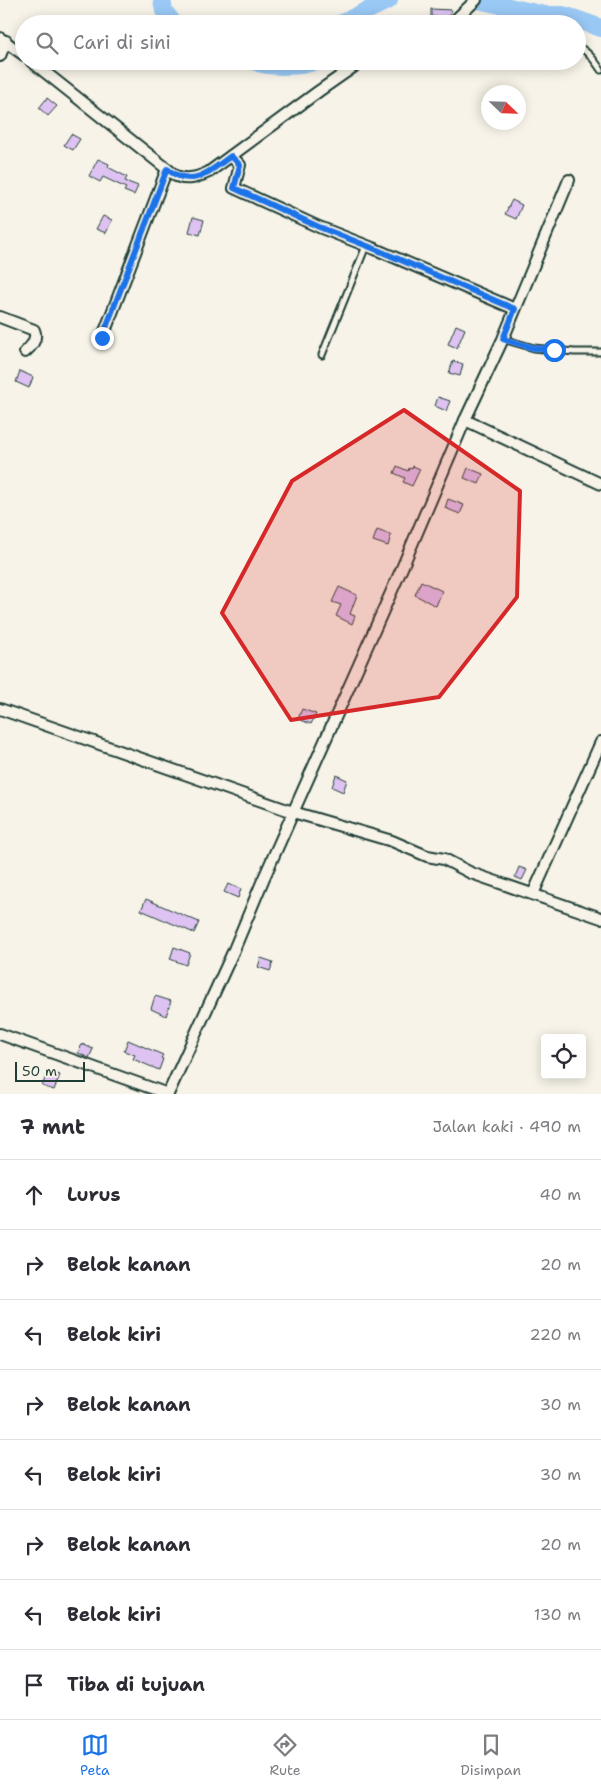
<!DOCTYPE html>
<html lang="id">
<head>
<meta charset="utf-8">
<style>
  body { margin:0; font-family:"Shantell Sans",sans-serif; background:#f2f2f3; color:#2b2b33 }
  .controls { position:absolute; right:15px; bottom:15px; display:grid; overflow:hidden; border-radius:5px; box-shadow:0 2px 12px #0003 }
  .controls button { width:45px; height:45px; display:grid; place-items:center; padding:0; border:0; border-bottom:1px solid #e1e1e2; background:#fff; color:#2b2b33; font:25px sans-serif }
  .compass { position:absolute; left:481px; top:85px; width:45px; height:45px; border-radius:50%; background:#fff; box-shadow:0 2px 12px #0003; rotate:113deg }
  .scale { position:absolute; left:15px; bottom:12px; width:70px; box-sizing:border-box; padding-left:5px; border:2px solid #1f3d34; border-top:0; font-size:14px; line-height:18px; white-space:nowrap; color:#1f3d34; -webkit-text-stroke:4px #f7f3e8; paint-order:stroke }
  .stop { position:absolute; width:15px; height:15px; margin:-11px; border:4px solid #1a73e8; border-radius:50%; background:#fff }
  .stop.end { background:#1a73e8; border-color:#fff; box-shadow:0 1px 5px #0008 }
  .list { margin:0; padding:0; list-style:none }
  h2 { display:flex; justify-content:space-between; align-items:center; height:65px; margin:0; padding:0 20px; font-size:21px }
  h2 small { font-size:16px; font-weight:400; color:#7c7c81 }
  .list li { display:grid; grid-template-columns:32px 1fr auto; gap:15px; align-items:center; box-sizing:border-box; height:70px; padding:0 20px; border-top:1px solid #e1e1e2 }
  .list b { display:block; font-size:19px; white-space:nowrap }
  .list em { font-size:16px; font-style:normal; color:#7c7c81 }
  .icon { flex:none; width:28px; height:28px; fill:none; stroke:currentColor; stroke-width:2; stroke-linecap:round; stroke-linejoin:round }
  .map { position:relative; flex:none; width:601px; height:1094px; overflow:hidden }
  .search { position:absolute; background:#fff; box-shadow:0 2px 12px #0003; left:15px; right:15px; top:15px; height:55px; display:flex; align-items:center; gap:12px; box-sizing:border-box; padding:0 18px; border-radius:28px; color:#7c7c81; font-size:19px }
  .sheet { height:625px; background:#fff }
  nav { display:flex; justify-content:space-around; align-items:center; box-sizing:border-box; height:70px; border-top:1px solid #e1e1e2; background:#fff; font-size:14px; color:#7c7c81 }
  nav a { display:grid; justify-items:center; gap:2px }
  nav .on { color:#1a73e8 }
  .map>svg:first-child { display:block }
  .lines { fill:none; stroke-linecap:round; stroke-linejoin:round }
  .river { stroke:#99c8f4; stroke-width:18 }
  .building { fill:#dec3f2; stroke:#1f3d34 }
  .service-casing { stroke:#1f3d34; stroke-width:9 }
  .minor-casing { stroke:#1f3d34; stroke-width:14 }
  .service { stroke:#f7f3e8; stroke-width:5 }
  .minor { stroke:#f7f3e8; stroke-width:10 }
  .route { stroke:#1a73e8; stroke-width:6 }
  .marked { fill:#d62828; fill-opacity:0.2; stroke:#d62828; stroke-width:4; stroke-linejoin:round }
</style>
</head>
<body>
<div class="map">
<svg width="601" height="1094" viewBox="0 0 601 1094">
  <rect width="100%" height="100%" fill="#f7f3e8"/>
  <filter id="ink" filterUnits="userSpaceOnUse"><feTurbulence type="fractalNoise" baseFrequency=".02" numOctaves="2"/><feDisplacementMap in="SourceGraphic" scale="10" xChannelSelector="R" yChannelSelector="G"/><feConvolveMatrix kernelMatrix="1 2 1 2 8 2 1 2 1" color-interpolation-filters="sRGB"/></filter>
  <g filter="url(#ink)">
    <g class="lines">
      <g class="river">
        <path d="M162,0L164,11L174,24"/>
        <path d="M478,0L545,15H563L573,18L601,28"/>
        <path d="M340,24L389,0"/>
        <path d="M254,61C267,68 302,67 315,61"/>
      </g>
    </g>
    <g class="building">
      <path d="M431,9L451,10L450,15L445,17H431Z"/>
      <path d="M47,98L57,106L48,116L39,108Z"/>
      <path d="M71,134L80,139L73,150L64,145Z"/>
      <path d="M98,159L109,164L108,167L127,177L125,181L138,186L134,195L124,191L126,188L103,177L100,182L89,176Z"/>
      <path d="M512,200L522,205L516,219L505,214Z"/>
      <path d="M103,216L112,220L106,233L96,229Z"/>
      <path d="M193,217L204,220L200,235L189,232Z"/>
      <path d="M456,325L465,329L457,348L448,344Z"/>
      <path d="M453,361L463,364L460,376L449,373Z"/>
      <path d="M20,371L33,377L29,388L16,382Z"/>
      <path d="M438,397L450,401L446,411L435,406Z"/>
      <path d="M397,466L408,471L409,468L412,469L413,466L420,469L412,486L403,482L405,478L394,473Z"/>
      <path d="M468,468L483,474L479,484L464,478Z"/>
      <path d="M448,499L464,505L460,514L445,508Z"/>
      <path d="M377,530L391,535L388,546L373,541Z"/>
      <path d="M421,581L442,591L436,606L415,595Z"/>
      <path d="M339,587L357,595L350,614L355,616L352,624L336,616L341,605L332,602Z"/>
      <path d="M302,709L316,714L311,724L298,719Z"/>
      <path d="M336,775L347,780L343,792L332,787Z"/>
      <path d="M519,867L527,870L522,880L515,877Z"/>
      <path d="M228,884L241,889L238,898L224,892Z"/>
      <path d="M146,899L199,922L194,933L141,910Z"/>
      <path d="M174,947L190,953L186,965L170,959Z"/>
      <path d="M261,958L273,962L270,971L258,967Z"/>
      <path d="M155,996L171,1001L166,1016L151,1009Z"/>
      <path d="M128,1040L163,1055L161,1058L163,1059L159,1070L133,1059L135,1055L124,1051Z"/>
      <path d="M82,1044L93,1049L89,1058L78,1053Z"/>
      <path d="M48,1071L60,1075L54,1090L42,1086Z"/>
    </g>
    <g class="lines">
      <g class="service-casing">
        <g id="service">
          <path d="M577,46C588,51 595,61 601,70"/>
          <path d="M503,339L534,348L574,352H601"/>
          <path d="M322,355L366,246"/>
        </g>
      </g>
      <g class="minor-casing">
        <g id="minor">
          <path d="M446,24L454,21L476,0"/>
          <path d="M0,38L24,55"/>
          <path d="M0,56L6,41"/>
          <path d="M31,61L176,176C188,181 198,177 209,172L319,91L362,61"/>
          <path d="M231,156L240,165L234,188L319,227L375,249L515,309"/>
          <path d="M0,317L34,330C38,339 32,346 25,352"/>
          <path d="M102,339L167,169"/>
          <path d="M465,420L601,484"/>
          <path d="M0,709L293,812L392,841L427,856L444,859L471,873L601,918"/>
          <path d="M533,894L601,742"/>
          <path d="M0,1034L168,1094"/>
          <path d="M168,1094L233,952L263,880L402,568L465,420L503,339L569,180"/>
        </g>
      </g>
      <use href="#service" class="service"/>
      <use href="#minor" class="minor"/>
    </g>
  </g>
  <g class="lines" filter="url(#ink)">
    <path class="route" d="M102,338L167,169C193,189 208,172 231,156L240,165L234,188L319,227L375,249L515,309L503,339L534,348L554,350"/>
  </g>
  <path class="marked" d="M404,410L520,491L517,597L439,697L291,720L222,613L292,481Z"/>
</svg>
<div class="controls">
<button><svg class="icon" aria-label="locate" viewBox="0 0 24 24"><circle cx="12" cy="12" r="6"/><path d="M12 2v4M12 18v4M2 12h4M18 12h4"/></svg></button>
</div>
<svg class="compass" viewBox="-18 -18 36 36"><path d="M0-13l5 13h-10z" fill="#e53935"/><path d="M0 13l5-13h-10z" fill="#7c7c81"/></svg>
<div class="scale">50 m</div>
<div class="stop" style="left:554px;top:350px"></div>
<div class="stop end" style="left:102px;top:338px"></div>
<div class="search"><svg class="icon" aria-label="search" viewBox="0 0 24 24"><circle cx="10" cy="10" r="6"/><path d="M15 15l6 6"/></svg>Cari di sini</div>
</div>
<section class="sheet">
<h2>7 mnt<small>Jalan kaki · 490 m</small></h2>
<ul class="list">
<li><svg class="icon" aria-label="ahead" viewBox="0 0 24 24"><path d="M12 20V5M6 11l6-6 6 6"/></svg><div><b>Lurus</b></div><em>40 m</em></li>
<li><svg class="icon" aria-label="right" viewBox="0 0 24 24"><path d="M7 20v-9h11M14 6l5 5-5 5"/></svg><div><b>Belok kanan</b></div><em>20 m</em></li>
<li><svg class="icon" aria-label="left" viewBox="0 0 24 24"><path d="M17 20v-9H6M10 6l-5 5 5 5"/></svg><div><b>Belok kiri</b></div><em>220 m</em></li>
<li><svg class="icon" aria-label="right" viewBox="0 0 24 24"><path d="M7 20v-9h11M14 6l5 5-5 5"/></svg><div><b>Belok kanan</b></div><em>30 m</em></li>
<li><svg class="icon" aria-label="left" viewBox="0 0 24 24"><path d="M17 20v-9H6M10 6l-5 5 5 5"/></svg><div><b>Belok kiri</b></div><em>30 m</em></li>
<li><svg class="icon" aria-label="right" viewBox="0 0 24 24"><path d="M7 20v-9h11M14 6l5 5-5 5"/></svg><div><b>Belok kanan</b></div><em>20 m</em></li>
<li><svg class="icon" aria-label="left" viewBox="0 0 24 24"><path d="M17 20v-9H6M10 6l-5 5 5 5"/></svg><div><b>Belok kiri</b></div><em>130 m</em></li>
<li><svg class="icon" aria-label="arrive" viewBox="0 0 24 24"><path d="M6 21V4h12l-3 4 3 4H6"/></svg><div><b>Tiba di tujuan</b></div></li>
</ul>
</section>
<nav>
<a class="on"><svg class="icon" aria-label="map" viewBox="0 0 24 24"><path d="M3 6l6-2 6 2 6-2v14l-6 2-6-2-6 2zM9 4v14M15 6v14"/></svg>Peta</a>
<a><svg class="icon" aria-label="directions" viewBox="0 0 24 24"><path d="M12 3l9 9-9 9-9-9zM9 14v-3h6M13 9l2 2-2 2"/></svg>Rute</a>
<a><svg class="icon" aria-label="saved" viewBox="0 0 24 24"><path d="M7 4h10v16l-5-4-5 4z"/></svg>Disimpan</a>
</nav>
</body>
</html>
